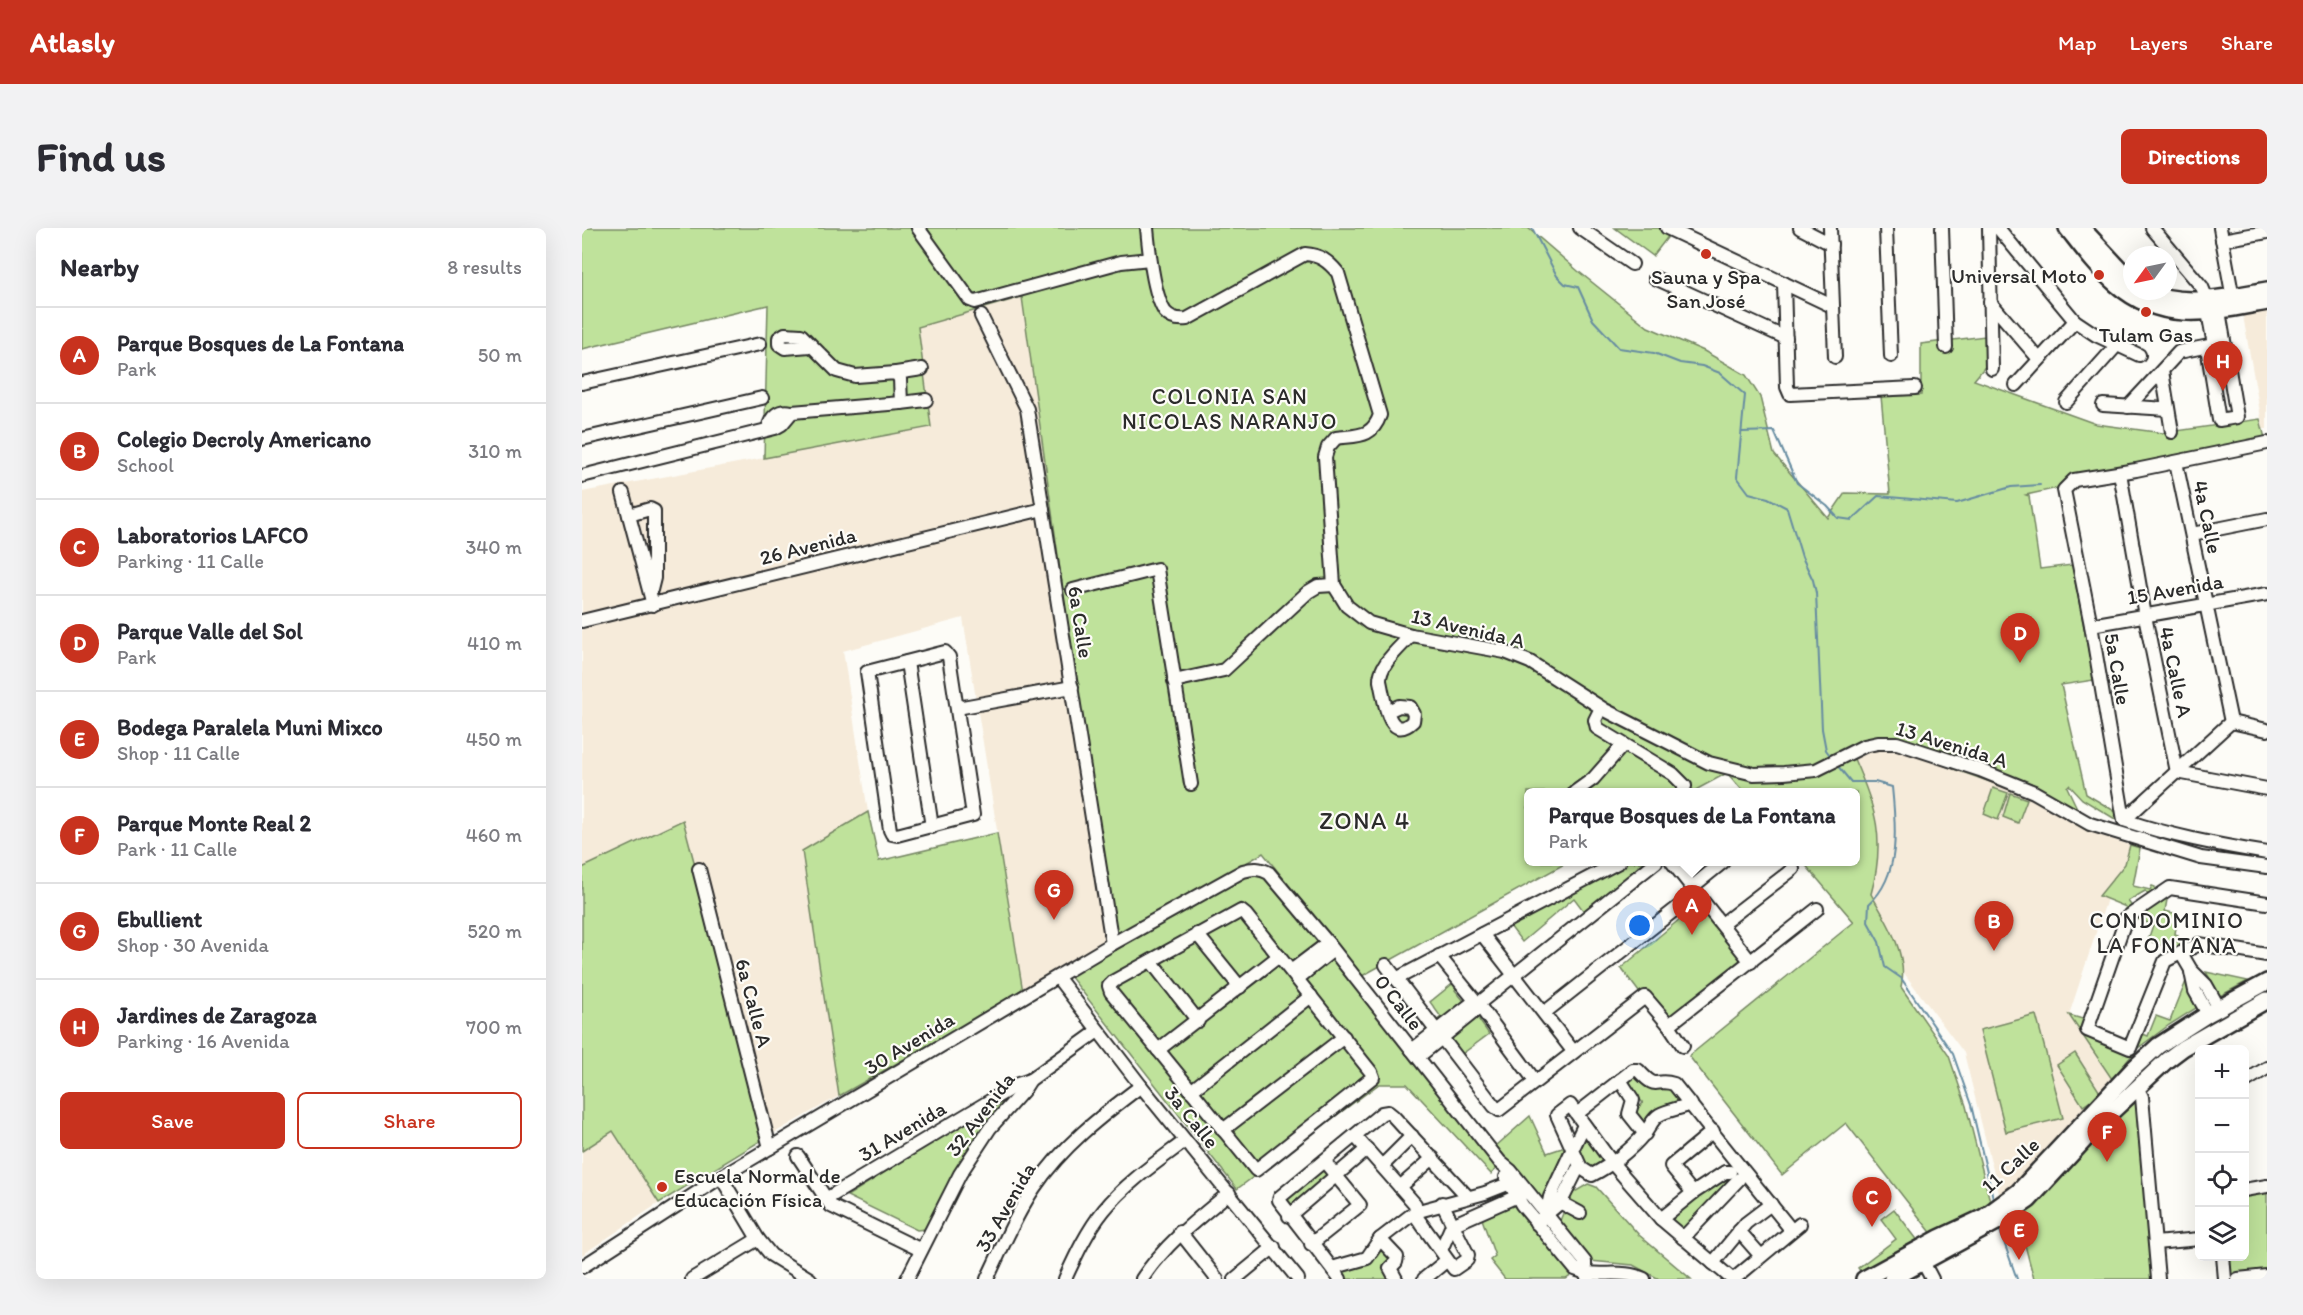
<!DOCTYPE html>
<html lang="en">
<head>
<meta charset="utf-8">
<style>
  body { margin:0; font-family:Itim,sans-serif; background:#f2f2f3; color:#2b2b33 }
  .controls { position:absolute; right:18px; bottom:18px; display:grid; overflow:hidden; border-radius:9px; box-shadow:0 6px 24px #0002 }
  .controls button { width:54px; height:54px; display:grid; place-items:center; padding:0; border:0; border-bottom:2px solid #e1e1e2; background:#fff; color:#2b2b33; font:30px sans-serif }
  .compass { position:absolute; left:1541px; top:18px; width:54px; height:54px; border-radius:50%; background:#fff; box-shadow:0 6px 24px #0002; rotate:237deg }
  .you { position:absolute; left:1058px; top:698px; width:21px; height:21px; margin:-15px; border:4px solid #fff; border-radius:50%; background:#1a73e8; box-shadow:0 0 0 9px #1a73e833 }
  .badge { display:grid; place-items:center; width:39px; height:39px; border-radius:50%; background:#c8321e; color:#fff; font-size:20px; font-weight:700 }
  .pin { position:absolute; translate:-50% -50px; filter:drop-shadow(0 2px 3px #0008) }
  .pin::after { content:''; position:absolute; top:32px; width:21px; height:18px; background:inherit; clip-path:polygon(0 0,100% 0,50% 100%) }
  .popup { position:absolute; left:942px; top:560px; width:336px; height:78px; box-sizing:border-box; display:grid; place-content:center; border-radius:9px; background:#fff; filter:drop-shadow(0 2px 4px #0005); font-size:20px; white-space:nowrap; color:#7c7c81 }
  .popup b { font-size:22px; color:#2b2b33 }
  .popup::after { content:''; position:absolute; left:50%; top:100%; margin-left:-12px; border:12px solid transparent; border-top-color:#fff }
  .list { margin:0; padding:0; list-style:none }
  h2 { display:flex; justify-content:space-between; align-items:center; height:78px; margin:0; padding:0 24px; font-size:26px }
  h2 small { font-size:20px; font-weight:400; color:#7c7c81 }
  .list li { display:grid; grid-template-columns:39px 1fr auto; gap:18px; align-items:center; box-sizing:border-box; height:96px; padding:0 24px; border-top:2px solid #e1e1e2 }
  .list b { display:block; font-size:22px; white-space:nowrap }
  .list p { margin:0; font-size:20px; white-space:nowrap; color:#7c7c81 }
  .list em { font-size:20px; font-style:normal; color:#7c7c81 }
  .actions { display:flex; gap:12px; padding:18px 24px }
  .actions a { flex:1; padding:14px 0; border:2px solid #c8321e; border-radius:9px; text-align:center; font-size:21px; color:#c8321e }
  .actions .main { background:#c8321e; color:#fff }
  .icon { flex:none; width:33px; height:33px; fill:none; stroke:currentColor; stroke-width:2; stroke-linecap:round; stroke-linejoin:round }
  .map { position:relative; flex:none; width:1685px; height:1051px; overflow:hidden; border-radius:9px }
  header { display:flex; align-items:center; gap:36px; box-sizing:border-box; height:84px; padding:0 30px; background:#c8321e; color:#fff }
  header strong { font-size:28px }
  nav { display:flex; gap:33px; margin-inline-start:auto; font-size:21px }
  .intro { display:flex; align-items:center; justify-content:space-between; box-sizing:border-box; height:144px; padding:0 36px }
  h1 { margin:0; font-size:42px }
  .button { padding:15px 27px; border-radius:9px; background:#c8321e; color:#fff; font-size:21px; font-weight:700 }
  main { display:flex; gap:36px; padding:0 36px }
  aside { flex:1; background:#fff; border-radius:9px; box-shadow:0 6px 24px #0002 }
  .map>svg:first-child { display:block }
  .built { fill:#f6ebda }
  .green { fill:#bfe29b; stroke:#758663; stroke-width:1.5 }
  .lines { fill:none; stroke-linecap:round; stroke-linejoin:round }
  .stream { stroke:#668ca1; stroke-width:2 }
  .minor-casing { stroke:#2b2b2b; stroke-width:16 }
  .major-casing { stroke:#2b2b2b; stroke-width:20 }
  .minor { stroke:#fdfcf7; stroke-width:12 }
  .major { stroke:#fdfcf7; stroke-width:15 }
  .poi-dot { fill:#c8321e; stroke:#fdfcf7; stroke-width:2 }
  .labels { text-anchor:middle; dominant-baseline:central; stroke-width:4.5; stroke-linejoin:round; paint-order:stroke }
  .poi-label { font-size:21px; fill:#2b2b2b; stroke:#fdfcf7 }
  .street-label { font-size:21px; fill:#2b2b2b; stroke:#fdfcf7 }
  .neighbourhood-label { font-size:22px; letter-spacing:1.5px; fill:#2b2b2b; stroke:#fdfcf7 }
  .quarter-label { font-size:24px; letter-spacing:1.5px; fill:#2b2b2b; stroke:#fdfcf7 }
</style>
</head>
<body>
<header>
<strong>Atlasly</strong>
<nav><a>Map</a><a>Layers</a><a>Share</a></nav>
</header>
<div class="intro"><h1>Find us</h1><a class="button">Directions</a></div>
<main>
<aside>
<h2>Nearby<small>8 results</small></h2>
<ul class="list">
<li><span class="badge">A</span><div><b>Parque Bosques de La Fontana</b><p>Park</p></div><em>50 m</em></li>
<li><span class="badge">B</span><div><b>Colegio Decroly Americano</b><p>School</p></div><em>310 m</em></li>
<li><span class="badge">C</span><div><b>Laboratorios LAFCO</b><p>Parking · 11 Calle</p></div><em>340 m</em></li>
<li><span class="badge">D</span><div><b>Parque Valle del Sol</b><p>Park</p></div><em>410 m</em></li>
<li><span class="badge">E</span><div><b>Bodega Paralela Muni Mixco</b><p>Shop · 11 Calle</p></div><em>450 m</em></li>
<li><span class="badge">F</span><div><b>Parque Monte Real 2</b><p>Park · 11 Calle</p></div><em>460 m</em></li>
<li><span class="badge">G</span><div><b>Ebullient</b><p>Shop · 30 Avenida</p></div><em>520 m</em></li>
<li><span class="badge">H</span><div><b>Jardines de Zaragoza</b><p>Parking · 16 Avenida</p></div><em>700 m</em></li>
</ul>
<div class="actions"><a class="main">Save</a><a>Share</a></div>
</aside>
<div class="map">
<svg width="1685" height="1051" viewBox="0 0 1685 1051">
  <rect width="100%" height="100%" fill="#fdfcf7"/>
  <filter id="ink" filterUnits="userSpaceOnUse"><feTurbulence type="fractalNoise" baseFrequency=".0167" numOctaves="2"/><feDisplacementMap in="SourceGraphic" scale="12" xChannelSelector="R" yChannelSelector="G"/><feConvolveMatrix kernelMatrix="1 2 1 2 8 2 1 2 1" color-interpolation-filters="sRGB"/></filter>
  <g filter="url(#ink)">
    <g class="built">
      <path d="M440,69L530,715L441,764L381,390L261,423L286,584L220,623L257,868L185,909L101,593L0,640V264L349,199L336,99Z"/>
      <path d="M1685,77V201H1681L1660,82Z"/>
      <path d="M1298,520L1316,521L1450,569L1506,603L1548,617L1543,636L1517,668L1525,671L1487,787L1532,855L1435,961L1418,970L1382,825L1322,745L1309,701L1289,666L1294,646L1272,531L1283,524Z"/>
      <path d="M31,903L77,975L0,1027V923Z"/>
    </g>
    <g class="green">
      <path d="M0,0H946L996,43L1066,99L1122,123L1164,147L1178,169L1192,226L1246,290L1263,265L1308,266L1299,168L1339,167V116L1403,108L1411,129L1392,152L1514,196L1581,205L1584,204L1586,191L1588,204L1678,191L1684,214L1444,267L1447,268L1458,341L1490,337L1512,452L1479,457L1504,566L1534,584L1533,591L1500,571L1487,557L1485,559L1506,603L1450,569L1316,521C1298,520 1287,521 1272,531C1294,580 1304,612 1289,666C1304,692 1327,727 1319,759L1367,828L1384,878L1409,977L1351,1007L1264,895L1200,947L1107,828L1272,694L1221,634H1274V564H1162L1145,545L1110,564H946V634H986L780,748L681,625L530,715L440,69L336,99L349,199L182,230L186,77L0,121Z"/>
      <path d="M1033,0H1087L1091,2L1071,28Z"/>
      <path d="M1411,560L1426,565L1416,592L1402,586Z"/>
      <path d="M1428,565L1445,571L1436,595L1421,589Z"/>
      <path d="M286,584L297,633L415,605L441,764L257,868L220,623Z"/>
      <path d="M101,592L185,909L77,975L31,903L0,923V640Z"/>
      <path d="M1548,617L1558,620L1551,658L1568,662L1570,658L1573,659L1572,666L1568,669L1563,663L1546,673L1551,680L1544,685V679L1517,668L1543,636Z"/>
      <path d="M1043,634H1068L1004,686L992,670L940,714L928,698Z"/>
      <path d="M676,641L918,938L909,946L825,856H797L655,961L488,748Z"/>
      <path d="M1586,666L1583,683L1596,686L1593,706L1596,707L1595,714L1607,716L1595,724L1566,712L1571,697L1551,689Z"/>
      <path d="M1116,676L1166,737L1094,797L1070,767L1063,772L1039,740Z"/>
      <path d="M1624,744L1666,753L1638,768Z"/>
      <path d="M1607,746L1622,775L1587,797L1556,820L1561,806L1566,808L1574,788L1588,793Z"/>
      <path d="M874,753L878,757L873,762L882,773L888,769L890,772L857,797L854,793L859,789L848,774Z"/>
      <path d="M900,786L901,788L897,792L907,806L880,826L868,811Z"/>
      <path d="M1454,787L1481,890L1424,904L1398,802Z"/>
      <path d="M1487,787L1504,792L1502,802L1506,809L1551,826L1530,851Z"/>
      <path d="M1493,825L1519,866L1501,878L1475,837Z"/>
      <path d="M1055,843L1093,859L1107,875L1065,900L1052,884L1061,875L1042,853Z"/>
      <path d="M1558,863L1575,1051H1452L1435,987Z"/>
      <path d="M419,873L422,877L396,906L343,1001L335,1002L265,968L414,874Z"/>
      <path d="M948,888L965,925L983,919L963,971L959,970L914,918Z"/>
      <path d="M1005,905L1026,934L1015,942L1007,940L997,922Z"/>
      <path d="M743,935L752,946L708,982L698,970Z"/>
      <path d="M1142,949L1146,955L1101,1006L1086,991Z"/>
      <path d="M1006,956L1014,959L1057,1007L1109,1051H1077L1051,1037L1008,1033L977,995L989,966Z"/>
      <path d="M1685,964V1043L1648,1047L1647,1029L1662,1028L1663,968Z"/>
      <path d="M932,976L990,1047L984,1051H923L908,1032L913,1028L900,991Z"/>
      <path d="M1312,981L1337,1014L1279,1044L1276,1040L1314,1011L1299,991Z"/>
      <path d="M798,1016L811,1032L802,1040L810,1051H763L757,1043L790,1034Z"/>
    </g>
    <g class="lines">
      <g class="stream">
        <path d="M950,0L975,48L983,56L996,59L1011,92L1037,120L1072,125L1098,135L1120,138L1138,145L1163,167L1155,249L1167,265L1186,270L1205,280L1220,329L1231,352L1234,365L1240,501L1244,522L1250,530"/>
        <path d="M1160,204L1192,203L1215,255L1245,278L1256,290L1270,292L1296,268L1375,275L1429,259L1458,257"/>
        <path d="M1255,537L1269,554H1293L1310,559C1314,598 1319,647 1287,676L1286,694L1297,714L1303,739L1319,750L1371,826L1389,877L1411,970"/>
        <path d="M1417,1000L1435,1051"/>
      </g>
      <g class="minor-casing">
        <g id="minor">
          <path d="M336,0L388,72L393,74L539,34L568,31"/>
          <path d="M565,0C567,22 571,66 583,84C589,91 597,92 605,91L723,26C738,27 746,33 756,45L798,187C790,210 776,207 754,210L746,219L743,229L752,357L765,378L787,395L829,407L923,424L948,434L1023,482L1127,535L1172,546L1202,545L1234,542L1282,518L1296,515H1315L1398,542L1452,564L1508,596L1619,630L1685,639"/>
          <path d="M998,0L1050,36"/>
          <path d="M1085,0L1250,78"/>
          <path d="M1218,0L1249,16"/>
          <path d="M1248,0L1253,129"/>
          <path d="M1304,0L1309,128"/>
          <path d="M1360,0L1364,119"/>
          <path d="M1407,0L1410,141"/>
          <path d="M1416,0L1493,93L1514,107L1557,127"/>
          <path d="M1570,0L1620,59L1625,71"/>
          <path d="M1638,0L1652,76"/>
          <path d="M1640,12L1685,4"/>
          <path d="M1073,50L1204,110"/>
          <path d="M1202,55L1205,159L1208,166L1333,160"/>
          <path d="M1408,74L1457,131"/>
          <path d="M1626,84L1632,117"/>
          <path d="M399,88L445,181L530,716"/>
          <path d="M1625,119L1637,192L1655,189L1637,83"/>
          <path d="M1580,143L1590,204"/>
          <path d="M314,145L340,141"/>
          <path d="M0,155L178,116"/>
          <path d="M1434,157L1493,93"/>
          <path d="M1484,174L1535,117"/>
          <path d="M319,175L344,172"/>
          <path d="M1521,177L1586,181"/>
          <path d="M1546,179L1597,124L1642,115"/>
          <path d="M186,201C189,188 196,181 210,184L319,175L318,151L314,145L273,148L255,143L219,107L203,106L197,110V116L203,120L228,118"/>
          <path d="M0,211L180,170"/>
          <path d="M1594,234L1649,494"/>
          <path d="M1538,245L1563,388L1595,544L1685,561"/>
          <path d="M0,248L193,200L200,196L210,184"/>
          <path d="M41,265L71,377"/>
          <path d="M47,287L68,281L72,283V350L69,362"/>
          <path d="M1610,306L1685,291"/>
          <path d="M491,362L575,341L609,556"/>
          <path d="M0,393L461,281"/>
          <path d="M1509,397L1685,366"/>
          <path d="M363,424L367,429L391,587L315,607L310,606L308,602L285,444Z"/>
          <path d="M325,434L350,599"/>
          <path d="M592,453L642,442L726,364L736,358L752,357"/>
          <path d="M375,480L490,459"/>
          <path d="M1019,480L1013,492L1015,500L1091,546L1103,558L1101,564"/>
          <path d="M806,483L817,478L828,479L832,486L831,493C806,517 802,469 798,453C797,436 819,419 829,407"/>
          <path d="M1649,494L1685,502"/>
          <path d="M993,564L1011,551L1041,517"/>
          <path d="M1542,592L1509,397L1482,262L1492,252L1554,242L1685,215"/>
          <path d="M1542,592C1589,608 1637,617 1685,625"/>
          <path d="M1542,592L1649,494"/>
          <path d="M1090,634L1169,734"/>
          <path d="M117,641L188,920"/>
          <path d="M1110,659L1141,634"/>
          <path d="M1685,675L1588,660L1544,690L1505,802L1548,820L1583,733L1617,716L1685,727"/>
          <path d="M659,683L664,687L789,844L791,849L674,942L529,764L527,758L532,753Z"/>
          <path d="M1140,696L1211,641"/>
          <path d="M615,706L658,759"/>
          <path d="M900,706L991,823"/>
          <path d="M1599,725L1609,742L1624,757L1637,780"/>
          <path d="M857,728L896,776L953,853"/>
          <path d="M569,733L616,793"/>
          <path d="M804,737L912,878L917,882L1063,769L1087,797L1101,818"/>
          <path d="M709,743L746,715"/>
          <path d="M1609,744L1613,763L1626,786"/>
          <path d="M476,750L559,858L716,1051"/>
          <path d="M715,751L751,722"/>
          <path d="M814,751L1037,634"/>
          <path d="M962,785L1104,673"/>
          <path d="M1087,797L1235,681"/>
          <path d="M576,822L697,728"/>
          <path d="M830,822L889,776H896"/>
          <path d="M836,829L893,783L896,776L1074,634"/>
          <path d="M1038,852L1051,872L1047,886L1063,906"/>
          <path d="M1662,854L1685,840"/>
          <path d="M1555,860L1560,869L1576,1051"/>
          <path d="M609,863L729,768"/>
          <path d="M996,885L1051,842H1056C1077,865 1071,849 1092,856L1159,940"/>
          <path d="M641,902L762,809"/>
          <path d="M773,908L833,976L836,991L872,1041L885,1032L886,1027L860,975"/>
          <path d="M216,928L249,978L339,1022"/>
          <path d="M800,938L830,908"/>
          <path d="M999,940L975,887L988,877L1031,936L1079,991L1150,1051"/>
          <path d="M1161,942L1207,999V1003"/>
          <path d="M139,949L176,1011L189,1027L228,1051"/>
          <path d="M924,949L940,977L993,1041C1015,1051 1039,1040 1062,1051"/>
          <path d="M818,959L851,930"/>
          <path d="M1662,962L1685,958"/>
          <path d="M1111,965L1089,938L1131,903"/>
          <path d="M244,971L436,856L448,852"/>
          <path d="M972,971L998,985"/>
          <path d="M964,987L968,969L1002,897"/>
          <path d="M707,988L785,921"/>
          <path d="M1079,991L1111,965L1143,944H1148"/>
          <path d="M954,995L979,974L995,942L999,940L1010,947C1028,938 1049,922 1062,906C1068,900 1069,892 1077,887C1086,882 1099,880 1109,876"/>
          <path d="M1157,1003L1179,1028"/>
          <path d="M598,1004L635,1051"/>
          <path d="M1101,1010L1157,951"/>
          <path d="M798,1011L815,1029L814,1034L808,1040L814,1051"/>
          <path d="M1573,1015L1618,1011"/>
          <path d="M729,1016L778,977L742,933"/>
          <path d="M859,1022L870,997L940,966"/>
          <path d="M1641,1028L1643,1051"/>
          <path d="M1341,1034L1350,1051"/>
          <path d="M1131,1035L1164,995L1189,976"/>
          <path d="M0,1039L139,949L530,716L661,643C671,640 678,640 687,645L746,715L918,934L929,943L1003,1034V1046L1007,1051"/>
          <path d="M750,1040L785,1030L798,1011L833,984L903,965L936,952"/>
          <path d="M110,1051L176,1011"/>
          <path d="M325,1051L378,946L408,900L441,863L448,852L516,803"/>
          <path d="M405,1051C420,1020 433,988 452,960C480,918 519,888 559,858"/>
          <path d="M483,1051C494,1027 505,1003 522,982C544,955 575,934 603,913"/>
          <path d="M560,1051C583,1016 614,992 647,965"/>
          <path d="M653,1051L692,1019"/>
          <path d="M758,1051L697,972L698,969L800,885L806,884L811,888L886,969"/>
          <path d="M842,1051L864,1033"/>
          <path d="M1152,1051L1218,996"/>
          <path d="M1656,1051L1685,1048"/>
        </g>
      </g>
      <g class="major-casing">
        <g id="major">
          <path d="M1485,0C1500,19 1515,40 1534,56C1581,97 1630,84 1685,74"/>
          <path d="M1500,0L1550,54"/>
          <path d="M1563,63C1602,80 1645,69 1685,62"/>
          <path d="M1282,1051L1357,1010L1402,989L1436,964L1552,840L1576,818L1626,786L1685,754"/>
          <path d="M1310,1051L1413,995L1447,972L1520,893L1585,832L1601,820L1685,772"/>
        </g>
      </g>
      <use href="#minor" class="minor"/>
      <use href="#major" class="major"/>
    </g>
  </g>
  <g class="poi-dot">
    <circle cx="1124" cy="26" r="6"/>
    <circle cx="1517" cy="47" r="6"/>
    <circle cx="1564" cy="84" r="6"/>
    <circle cx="80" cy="959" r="6"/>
  </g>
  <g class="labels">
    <g class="poi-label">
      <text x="1505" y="47" text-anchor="end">Universal Moto</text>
      <text x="1124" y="48">Sauna y Spa<tspan x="1124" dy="24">San José</tspan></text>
      <text x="1564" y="106">Tulam Gas</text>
      <text x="92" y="947" text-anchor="start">Escuela Normal de<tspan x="92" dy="24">Educación Física</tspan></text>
    </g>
    <g class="street-label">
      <text transform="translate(1626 289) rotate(78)">4a Calle</text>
      <text transform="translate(226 318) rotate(-14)">26 Avenida</text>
      <text transform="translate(1593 361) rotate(-10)">15 Avenida</text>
      <text transform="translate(499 394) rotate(81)">6a Calle</text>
      <text transform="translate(886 400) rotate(13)">13 Avenida A</text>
      <text transform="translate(1536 441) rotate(80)">5a Calle</text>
      <text transform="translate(1594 444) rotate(78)">4a Calle A</text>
      <text transform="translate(1370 516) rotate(17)">13 Avenida A</text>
      <text transform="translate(817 774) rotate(52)">0 Calle</text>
      <text transform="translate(172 775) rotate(75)">6a Calle A</text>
      <text transform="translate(327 815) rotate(-31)">30 Avenida</text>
      <text transform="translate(398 886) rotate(-53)">32 Avenida</text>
      <text transform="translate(610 889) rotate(51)">3a Calle</text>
      <text transform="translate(320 903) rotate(-31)">31 Avenida</text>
      <text transform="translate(1428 937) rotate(-43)">11 Calle</text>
      <text transform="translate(423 979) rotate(-60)">33 Avenida</text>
    </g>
    <g class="neighbourhood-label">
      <text x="648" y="168">COLONIA SAN<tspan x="648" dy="25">NICOLAS NARANJO</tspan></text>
      <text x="1585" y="692">CONDOMINIO<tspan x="1585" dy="25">LA FONTANA</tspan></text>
    </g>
    <g class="quarter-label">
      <text x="783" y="592">ZONA 4</text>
    </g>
  </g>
</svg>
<div class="controls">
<button>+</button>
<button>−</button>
<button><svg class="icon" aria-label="locate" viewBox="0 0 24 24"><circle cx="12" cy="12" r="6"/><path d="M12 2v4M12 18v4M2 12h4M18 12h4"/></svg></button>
<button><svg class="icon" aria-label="layers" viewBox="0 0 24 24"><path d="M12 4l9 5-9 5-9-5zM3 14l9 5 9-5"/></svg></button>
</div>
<svg class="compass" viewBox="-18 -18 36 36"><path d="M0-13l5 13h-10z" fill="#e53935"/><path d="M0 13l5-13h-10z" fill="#7c7c81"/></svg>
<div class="you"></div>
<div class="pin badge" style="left:1110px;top:707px">A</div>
<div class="popup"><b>Parque Bosques de La Fontana</b>Park</div>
<div class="pin badge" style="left:1412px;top:723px">B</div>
<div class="pin badge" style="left:1290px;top:999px">C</div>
<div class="pin badge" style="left:1438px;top:435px">D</div>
<div class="pin badge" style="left:1437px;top:1032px">E</div>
<div class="pin badge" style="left:1525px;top:934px">F</div>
<div class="pin badge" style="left:472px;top:692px">G</div>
<div class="pin badge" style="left:1641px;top:163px">H</div>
</div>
</main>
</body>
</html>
